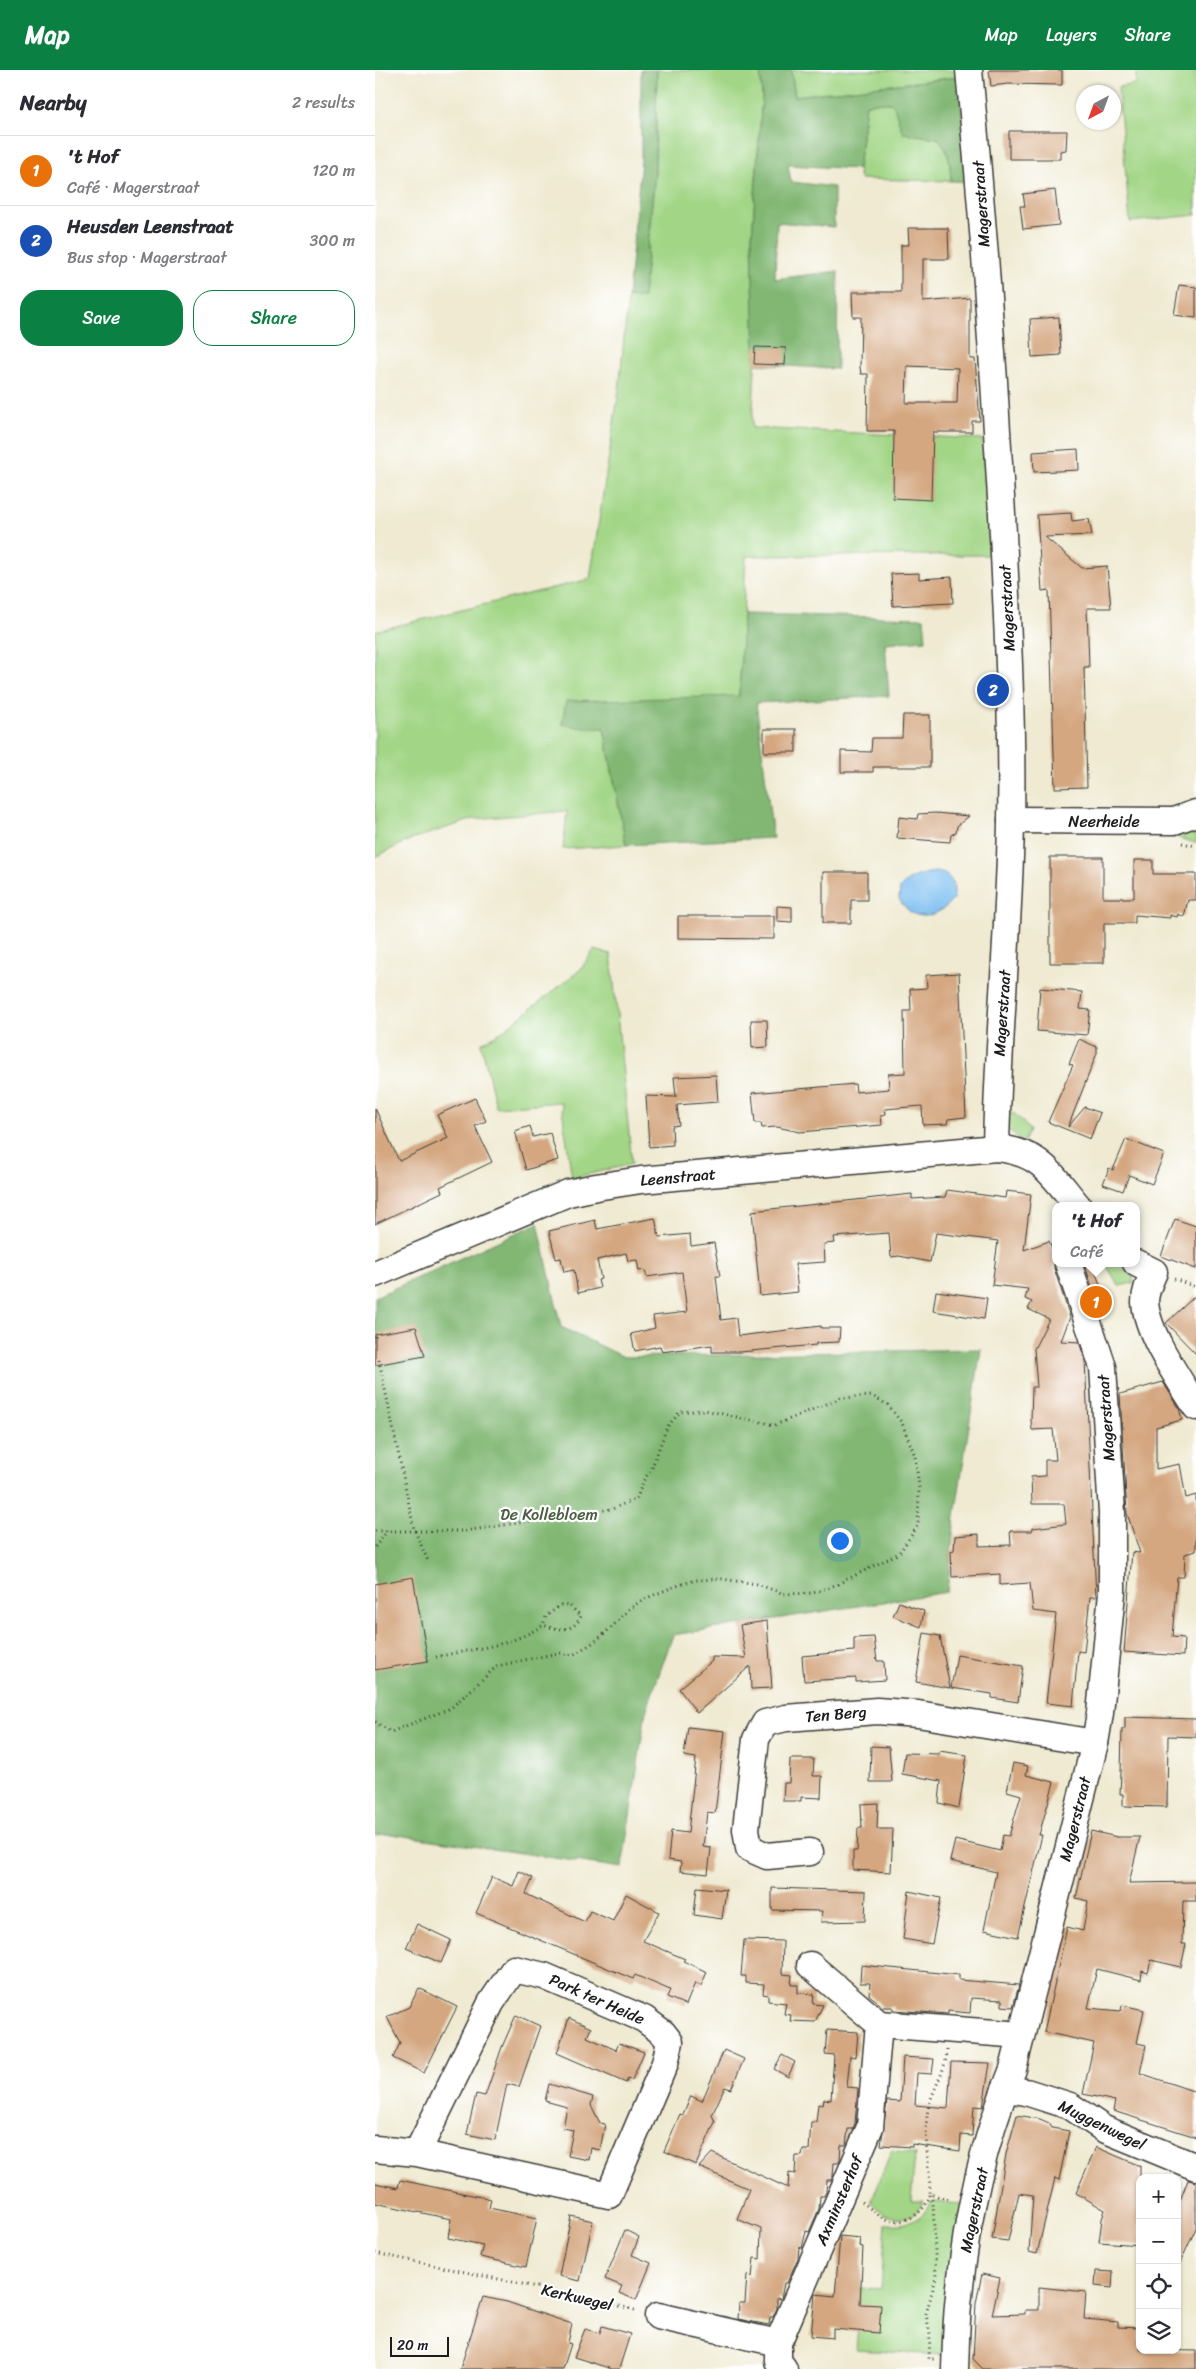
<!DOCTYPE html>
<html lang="en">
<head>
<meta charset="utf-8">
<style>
  body { margin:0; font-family:Sriracha,sans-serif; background:#f2f2f3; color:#2b2b33 }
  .controls { position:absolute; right:15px; bottom:15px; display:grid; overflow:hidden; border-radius:10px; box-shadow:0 1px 4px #0004 }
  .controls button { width:45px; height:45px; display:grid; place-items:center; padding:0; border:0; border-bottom:1px solid #e1e1e2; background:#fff; color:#2b2b33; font:25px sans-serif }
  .compass { position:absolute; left:701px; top:15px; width:45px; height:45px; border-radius:50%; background:#fff; box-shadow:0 1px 4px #0004; rotate:221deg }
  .scale { position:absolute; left:15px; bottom:12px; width:59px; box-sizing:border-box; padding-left:5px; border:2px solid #1c1c1c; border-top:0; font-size:14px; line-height:18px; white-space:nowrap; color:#1c1c1c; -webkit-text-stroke:4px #fff; paint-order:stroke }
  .you { position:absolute; left:464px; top:1470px; width:18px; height:18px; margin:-12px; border:4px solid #fff; border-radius:50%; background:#1a73e8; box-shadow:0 0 0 8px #1a73e833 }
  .badge { display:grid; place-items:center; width:32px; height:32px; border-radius:50%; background:#0b8043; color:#fff; font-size:16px; font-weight:700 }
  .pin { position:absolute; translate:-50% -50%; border:2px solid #fff; box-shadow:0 1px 5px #0006 }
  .popup { position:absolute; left:677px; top:1132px; width:88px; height:65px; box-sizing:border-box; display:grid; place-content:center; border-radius:10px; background:#fff; filter:drop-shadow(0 1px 4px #0005); font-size:16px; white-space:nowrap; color:#7c7c81 }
  .popup b { font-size:19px; color:#2b2b33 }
  .popup::after { content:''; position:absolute; left:50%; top:100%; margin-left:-10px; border:10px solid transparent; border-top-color:#fff }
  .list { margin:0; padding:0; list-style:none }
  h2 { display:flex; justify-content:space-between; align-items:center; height:65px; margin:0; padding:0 20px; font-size:21px }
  h2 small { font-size:16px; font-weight:400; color:#7c7c81 }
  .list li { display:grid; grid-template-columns:32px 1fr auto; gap:15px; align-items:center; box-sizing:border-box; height:70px; padding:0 20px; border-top:1px solid #e1e1e2 }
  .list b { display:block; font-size:19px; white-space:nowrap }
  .list p { margin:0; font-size:16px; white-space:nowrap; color:#7c7c81 }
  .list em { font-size:16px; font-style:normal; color:#7c7c81 }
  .actions { display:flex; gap:10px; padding:15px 20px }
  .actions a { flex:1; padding:11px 0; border:1px solid #0b8043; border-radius:20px; text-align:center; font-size:18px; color:#0b8043 }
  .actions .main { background:#0b8043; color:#fff }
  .icon { flex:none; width:28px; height:28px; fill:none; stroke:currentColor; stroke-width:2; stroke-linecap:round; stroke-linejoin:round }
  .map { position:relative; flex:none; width:821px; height:2299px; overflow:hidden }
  header { display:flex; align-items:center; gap:30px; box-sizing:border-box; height:70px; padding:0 25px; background:#0b8043; color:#fff }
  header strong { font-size:24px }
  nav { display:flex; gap:28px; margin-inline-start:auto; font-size:18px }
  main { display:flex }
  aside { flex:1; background:#fff }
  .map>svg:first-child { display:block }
  .green { fill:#a2d686; stroke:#5f7951 }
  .forest { fill:#81b773; stroke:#4e6a48 }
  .water { fill:#7bbef1; stroke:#4c6d86 }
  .building { fill:#d4a781; fill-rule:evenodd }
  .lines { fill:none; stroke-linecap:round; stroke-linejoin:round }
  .minor-casing { stroke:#3c3b37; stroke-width:29 }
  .path { stroke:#3c3b37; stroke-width:3; stroke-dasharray:1 4; stroke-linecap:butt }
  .minor { stroke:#fff; stroke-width:26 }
  .labels { text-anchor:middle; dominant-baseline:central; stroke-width:4.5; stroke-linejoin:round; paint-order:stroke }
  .street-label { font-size:16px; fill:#1c1c1c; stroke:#fff }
  .park-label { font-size:16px; fill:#4b5d41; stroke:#fff }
</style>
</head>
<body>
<header>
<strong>Map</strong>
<nav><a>Map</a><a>Layers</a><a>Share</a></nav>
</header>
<main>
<aside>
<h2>Nearby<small>2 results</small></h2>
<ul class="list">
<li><span class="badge" style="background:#e8710a">1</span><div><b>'t Hof</b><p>Café · Magerstraat</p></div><em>120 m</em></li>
<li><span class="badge" style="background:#1a4fb4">2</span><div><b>Heusden Leenstraat</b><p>Bus stop · Magerstraat</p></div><em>300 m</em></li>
</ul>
<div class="actions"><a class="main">Save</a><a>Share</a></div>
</aside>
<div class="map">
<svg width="821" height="2299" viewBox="0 0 821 2299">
  <rect width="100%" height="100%" fill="#fff"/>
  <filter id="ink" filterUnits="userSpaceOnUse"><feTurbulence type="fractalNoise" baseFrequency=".02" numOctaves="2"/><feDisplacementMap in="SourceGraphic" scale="10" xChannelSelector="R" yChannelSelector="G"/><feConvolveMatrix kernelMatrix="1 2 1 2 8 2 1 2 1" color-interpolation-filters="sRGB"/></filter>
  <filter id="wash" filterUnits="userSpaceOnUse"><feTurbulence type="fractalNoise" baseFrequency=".0096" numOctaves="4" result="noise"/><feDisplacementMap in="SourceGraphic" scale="20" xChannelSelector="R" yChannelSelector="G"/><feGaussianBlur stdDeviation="1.12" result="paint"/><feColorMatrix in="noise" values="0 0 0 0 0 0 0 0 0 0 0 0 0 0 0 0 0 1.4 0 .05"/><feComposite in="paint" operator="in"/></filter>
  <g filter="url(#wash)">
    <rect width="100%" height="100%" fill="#efead1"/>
    <g class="green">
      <path d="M282,0H385L387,26L377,167L381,279L377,358L607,369L614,485L371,486L364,626L208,658H229L251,775L188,779L192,741L99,749L37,769L0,787V561L215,509L244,320L253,227L268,228L280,101Z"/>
      <path d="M416,0H583L584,7L420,26Z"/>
      <path d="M761,0H821V145L755,152L743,17L761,14Z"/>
      <path d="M508,32L518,34L528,63L563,68C575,81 575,93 576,111L485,109L483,99L491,34Z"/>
      <path d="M821,754V773L803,768L802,759Z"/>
      <path d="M219,880L236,884L257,1094L197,1108L186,1032L121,1037L106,973L125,963L205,900Z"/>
      <path d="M631,1043L640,1044L655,1060L649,1072L634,1061Z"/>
      <path d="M730,1193H744L758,1206V1213L744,1216Z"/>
      <path d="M517,2080L540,2084L536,2131H549C535,2156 513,2151 496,2132Z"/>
      <path d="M558,2132L587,2134L568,2285L481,2280L486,2218L506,2219L511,2154C530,2155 546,2153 555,2133Z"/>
    </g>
    <g class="forest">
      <path d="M266,0H282L280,101L268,228L253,227L266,91Z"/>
      <path d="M385,0H416L420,26L584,7L593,112L576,111C575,93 575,81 563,68L528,63L518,34L508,32L491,34L483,99L413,95L416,112L459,117V157L402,152L400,209L463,201L462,299L380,294L377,167L387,26Z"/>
      <path d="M368,544L549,548L551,570L510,573L514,626L381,633L398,768L251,775L229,658H208L187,654L191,631L364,626Z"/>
      <path d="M163,1153L186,1257L249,1287L606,1279L580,1446L572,1522L298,1565L271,1641L247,1798L16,1764L0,1765V1227Z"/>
    </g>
    <path class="water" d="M560,802C577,803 581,815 578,830C560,849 539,854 524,829L525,818C534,807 546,804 560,802Z"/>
    <g id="blocks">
      <g class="building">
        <path d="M614,0H687V15L633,14L616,16Z"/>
        <path d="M634,61H692L691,80L685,81V89H634Z"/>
        <path d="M680,120L684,155L648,159L645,136H650L648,124Z"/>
        <path d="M533,158H573L574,189H548V232L595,228V289H600L605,351H597V362H558L556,430L518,428L519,361H492L493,304H486L485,297L486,247H478L477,222H526V175H534ZM532,296L583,298L582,333H531Z"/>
        <path d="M804,215L821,217V248L799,245Z"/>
        <path d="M684,247L686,285L657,287L655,249Z"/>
        <path d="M380,277L411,278L410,295L379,294Z"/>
        <path d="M703,379L704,400L659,402L658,382Z"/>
        <path d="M696,443L697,451L714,449L717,465L670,467L707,498L732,496L736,538H712L714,597H709L712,717L680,718L674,520L667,521L662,445Z"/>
        <path d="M544,503V509L577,507L578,533L518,536L516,504Z"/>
        <path d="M528,645H555V697H498V702H466V681L496,682L497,668H527Z"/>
        <rect x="389" y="659" width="32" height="23"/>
        <path d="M560,743L594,746L582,756L581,762L576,765L575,772L522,768L524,747L542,749L543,744Z"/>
        <path d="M675,787H728V828H759V790H778V804H821V830H813L809,847L803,844L802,847L795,845V848L760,845V853H729V893H675Z"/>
        <path d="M448,802H492V830H476V853H448Z"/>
        <path d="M402,836L417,837V852L402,851Z"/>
        <path d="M303,846H399V869L303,868Z"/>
        <path d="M584,903L591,1047L573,1049L572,1054L548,1055L547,1036L510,1039L511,1044L506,1045L507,1055L425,1062L402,1057L387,1058L386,1053H380L377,1023L480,1014L481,1022L514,1019L513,1004L530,1003L529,941H536L535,919L552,918L551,905Z"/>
        <path d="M665,918L707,922L705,939L715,940L712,965L662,961Z"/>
        <path d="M376,950H392L393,977L377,978Z"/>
        <path d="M704,969L722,977V983L693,1057L710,1037L725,1043L715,1069L673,1052L698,995L694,994Z"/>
        <path d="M341,1005L343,1032L302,1035L304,1055L297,1056L298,1075L274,1077L271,1026L301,1027L299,1007Z"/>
        <path d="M100,1028L111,1051L100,1056L117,1092L65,1117L67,1122L0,1154V1038L24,1091L73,1068L62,1045Z"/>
        <path d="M155,1056L158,1067L175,1063L183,1090L151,1100L140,1061Z"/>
        <path d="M751,1069L789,1084L777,1114L754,1105L748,1121L728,1114L734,1098L738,1100Z"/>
        <path d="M572,1120L630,1128L631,1121L656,1124L649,1180L674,1171L680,1186L679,1198L695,1247L686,1271L704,1272L710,1289L721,1527H715L709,1582L703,1581L698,1636L671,1633L681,1544L658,1541L655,1513L625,1515V1504L577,1507L576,1481L579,1480L580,1466L604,1464V1476L636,1475L635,1461H657L658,1458L691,1454L689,1434H657L656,1407L670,1406V1390H681L678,1359L657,1360L656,1351L657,1317H662L659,1279L674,1249L653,1239L657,1232L650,1229L653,1219L617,1215L623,1171L561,1163L555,1192L524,1186L516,1187L514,1163L459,1167L460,1173L449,1174L450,1192L420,1194L423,1222L385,1226L377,1141L537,1124V1129L570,1127Z"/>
        <path d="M280,1148L284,1167L315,1164L316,1176L339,1173L345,1206H341L346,1250L361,1248L363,1266L446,1256V1258H465L464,1272L441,1273V1275L365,1282H337V1275L287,1282L285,1276L260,1281L256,1264L280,1258L278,1246L312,1242L307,1202L272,1207L270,1200L264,1201L262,1190L253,1191L251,1183L222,1190L226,1209L223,1210L225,1218L203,1223L199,1200L189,1202L186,1188L181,1189L174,1161L220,1150L222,1159Z"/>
        <path d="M800,1149L821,1156V1199L786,1186Z"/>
        <path d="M709,1193H717L731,1230L722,1231Z"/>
        <path d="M561,1221L612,1228L609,1249L558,1241Z"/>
        <path d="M821,1225V1284L791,1253Z"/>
        <path d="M41,1257L50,1286L0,1295V1264Z"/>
        <path d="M788,1312L804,1338L807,1350L781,1357V1399L805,1394L811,1428L821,1425V1481L810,1484L809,1507H802L797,1567L809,1568L808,1586L749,1582L757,1482L765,1483L752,1443L745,1324Z"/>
        <path d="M38,1507L53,1591L0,1600V1514Z"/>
        <path d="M524,1532L549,1541L546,1557L518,1546Z"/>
        <path d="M392,1551L397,1618L376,1619L375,1596L322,1643L304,1619L337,1591V1587L371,1588L365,1555Z"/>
        <path d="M549,1563L565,1566L575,1618L541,1612Z"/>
        <path d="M499,1567L502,1591H509L510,1610L481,1612V1608L429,1611L427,1586L479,1581V1568Z"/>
        <path d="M582,1585L648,1596L643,1632L617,1628V1624L576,1618Z"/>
        <path d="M750,1647L821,1649V1667L793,1666L792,1737L748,1736V1724H745L746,1703L747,1659H750Z"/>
        <path d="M313,1657L350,1661L340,1743L332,1742L328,1777L336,1778L333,1804L305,1801L306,1792L293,1790L296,1761L313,1763L321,1688L309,1686Z"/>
        <path d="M496,1676L514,1677L517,1712H495Z"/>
        <path d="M564,1681L592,1685L584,1738L564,1733L566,1711L527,1704L530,1683L564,1684Z"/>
        <path d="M415,1689H439L438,1706H447L446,1728L426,1727V1731H408L409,1713H414Z"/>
        <path d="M638,1693L653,1696L651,1705L679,1712L664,1765H667L643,1867L609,1860L621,1802L575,1791L580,1770L625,1781L628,1765L634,1766L646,1725L632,1721Z"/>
        <path d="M503,1733L502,1759H518L516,1802L478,1800V1781H482L483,1758H487L486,1734Z"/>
        <path d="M716,1761L742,1767H765L754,1813L821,1812V1831H808L807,1874H811L806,1897L776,1890L773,1903L767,1901L766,1910L722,1899L713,1938L746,1941L747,1935L769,1940L762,1973L771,1975L765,2003L821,2022V2067L738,2041L740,2031L708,2024L719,1973L669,1962L692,1857L708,1861L713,1831L701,1828Z"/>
        <path d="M144,1801L158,1808L151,1824L210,1852L215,1841L238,1851L251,1824L284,1842L268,1871L310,1889L308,1891L332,1902L326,1916L320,1913L311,1935L292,1927L295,1920L260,1905L258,1909L101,1843L117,1807L138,1816Z"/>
        <path d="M322,1817L351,1820L347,1849L319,1845Z"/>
        <path d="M397,1818L491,1821L490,1851L446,1852L447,1841L397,1840Z"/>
        <path d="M534,1821L566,1828L557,1874L528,1869Z"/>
        <path d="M42,1854L76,1870L66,1893L31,1878Z"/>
        <path d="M369,1870L408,1871L407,1904L417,1905L416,1915H423V1923L439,1924L438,1934L448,1935L440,1952L415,1951L416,1945L409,1944L411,1933L393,1931V1925L388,1924L389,1914L371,1913V1906H366Z"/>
        <path d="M486,1895L584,1905V1910L644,1915L638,1937L627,1936V1930L596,1928L595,1943L573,1941V1944L518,1940V1937H507L502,1931L494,1925L495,1913H485Z"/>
        <path d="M44,1918L82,1937L49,2003L18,1988L25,1973L12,1947L34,1937Z"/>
        <path d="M141,1945L165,1956L144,2017L132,2014L120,2070L92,2064L101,2024L110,2026L127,1977Z"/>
        <path d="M194,1948L216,1958L212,1967L241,1980L244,1973L269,1982L257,2010L253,2008L251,2013L182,1983Z"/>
        <path d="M452,1960L483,1962L481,1987L475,1986L472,2017L483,2018L480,2053L478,2059H473L471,2075H466L465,2089L463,2093H459L458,2106L456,2110H452L451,2122L449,2126H445L444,2139L434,2162L431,2161L427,2178L424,2177L423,2188L412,2213H409L406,2229L402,2228V2238L398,2247H395L394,2255L363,2249L364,2233H370L372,2205L377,2207L379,2188L385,2189L386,2159L362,2149L374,2119L324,2097L337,2083L413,2118L414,2103L420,2104L421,2086H427L428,2080H434L436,2052H441L443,2034L448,2035L449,2029L456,2030L459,1985L450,1984Z"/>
        <path d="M349,1980L369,1989L356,2019L350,2017L337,2045L340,2052L321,2095L289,2081L305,2044L308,2045L316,2026L327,2031Z"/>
        <path d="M407,1985L420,1992L413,2007L399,1999Z"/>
        <path d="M528,1987L559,1989L557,2004L542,2003L540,2035L573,2038L576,1992L615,1993L608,2037L599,2036L597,2066L586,2065L585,2081L537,2074V2077L506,2075L512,2031L525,2032Z"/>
        <path d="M174,2014L218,2027L216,2035L225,2053L230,2054L225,2080L216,2078L214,2090L193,2086L198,2060L188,2058L192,2037L170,2031Z"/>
        <path d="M642,2045L665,2049L674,2053L677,2058L694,2061L684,2110L680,2108L662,2184L654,2182L658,2125L644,2123L633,2171L617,2169L631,2084Z"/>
        <path d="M721,2077L765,2096V2175L724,2172L727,2149L730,2140L701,2123Z"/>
        <path d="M25,2110L116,2129L114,2138L162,2148L151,2197L105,2187L108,2175L73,2168L76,2149L0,2133V2113L23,2118Z"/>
        <path d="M813,2110L821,2112V2158L802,2200V2138Z"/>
        <path d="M196,2146L218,2151L205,2211L184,2206Z"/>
        <path d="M250,2160L264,2167L257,2185L276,2193L261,2230L244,2223L247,2216L230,2209Z"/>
        <path d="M465,2166L485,2168L484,2176L488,2177L485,2234L506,2235L504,2263L458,2259V2268L436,2266L440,2224L460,2226Z"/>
        <path d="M721,2201L738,2202L737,2218L720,2216Z"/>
        <path d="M607,2204L625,2208L617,2245L650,2244V2240H664V2217L711,2222L709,2249L743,2252V2257L765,2258V2280L821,2281V2299H608L598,2289L601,2233Z"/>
        <path d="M108,2227L132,2232L197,2254L193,2273L196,2274L188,2299H85Z"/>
        <path d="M227,2256L255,2264L244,2299H237L199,2287L210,2259L225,2263Z"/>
      </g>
    </g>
  </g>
  <g filter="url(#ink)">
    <use href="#blocks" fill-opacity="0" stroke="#3c3b37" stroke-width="1"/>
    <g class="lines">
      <g class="minor-casing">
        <g id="minor">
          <path d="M594,0C608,148 619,296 627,444C632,546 638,650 636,753C634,861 623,969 621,1078"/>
          <path d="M636,750L799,751L821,743"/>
          <path d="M761,1193L779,1202C775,1211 770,1221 770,1232C772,1264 804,1309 821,1337"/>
          <path d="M0,1204L193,1123L221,1117L266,1110L621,1078C666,1082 676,1104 703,1136"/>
          <path d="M435,1782L392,1786L374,1778L371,1759L381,1669L390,1653L411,1648L502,1641L543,1644L720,1673"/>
          <path d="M435,1895L504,1954L646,1965"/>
          <path d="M630,2019L651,2022L695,2036L729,2059L821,2097"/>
          <path d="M0,2079L42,2083L234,2125L290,1993L295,1972L288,1963L269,1949L169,1906L139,1899L116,1933L42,2083"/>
          <path d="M283,2246L403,2273"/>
          <path d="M409,2299L403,2291V2273L495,2057L504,1954"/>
          <path d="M580,2299C581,2275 581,2250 584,2226C591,2150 609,2070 638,1999L720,1673L725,1643L737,1523V1443L728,1297L693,1193"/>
        </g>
      </g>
      <g class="path">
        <path d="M807,773L821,776"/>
        <path d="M799,1209L821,1217"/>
        <path d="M0,1266V1268"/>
        <path d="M4,1290L39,1459L53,1491"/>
        <path d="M0,1461H89L237,1439L262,1428L268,1411L276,1400L292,1357L305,1342L329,1340L400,1355L466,1328L497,1326L513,1335L527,1353L540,1386L544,1416L543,1456L524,1483L463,1514L438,1523L409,1524L382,1514L347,1509L321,1510L298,1517L267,1530L253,1540L237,1557L219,1572L198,1585L183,1583L122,1596L76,1638L16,1662L0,1652"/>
        <path d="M0,1477L13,1460"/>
        <path d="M61,1587C96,1579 139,1576 168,1555C182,1560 199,1563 206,1546L195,1536L186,1535L171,1546L168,1555"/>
        <path d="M572,1980C571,2001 558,2018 553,2039C548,2066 555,2097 555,2124L575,2130"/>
        <path d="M555,2125L558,2132L561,2208L551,2244L555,2264L554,2289H559"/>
        <path d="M487,2132C494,2137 500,2143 507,2147C528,2158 548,2145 555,2125"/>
        <path d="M0,2183L218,2229L263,2241"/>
      </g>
      <use href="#minor" class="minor"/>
    </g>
  </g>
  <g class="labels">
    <g class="street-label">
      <text transform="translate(606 134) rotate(-94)">Magerstraat</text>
      <text transform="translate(632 538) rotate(-93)">Magerstraat</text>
      <text x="729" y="751">Neerheide</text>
      <text transform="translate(627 943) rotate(-86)">Magerstraat</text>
      <text transform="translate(303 1107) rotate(-5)">Leenstraat</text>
      <text transform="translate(731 1348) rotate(-94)">Magerstraat</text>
      <text transform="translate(461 1644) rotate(-5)">Ten Berg</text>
      <text transform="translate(700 1749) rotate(-76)">Magerstraat</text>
      <text transform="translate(222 1929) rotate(24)">Park ter Heide</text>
      <text transform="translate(727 2055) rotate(26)">Muggenwegel</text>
      <text transform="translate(464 2130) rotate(-67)">Axminsterhof</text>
      <text transform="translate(599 2140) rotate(-78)">Magerstraat</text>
      <text transform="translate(202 2227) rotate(13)">Kerkwegel</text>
    </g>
    <g class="park-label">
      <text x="174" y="1444">De Kollebloem</text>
    </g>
  </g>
</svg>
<div class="controls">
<button>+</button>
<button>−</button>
<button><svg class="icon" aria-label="locate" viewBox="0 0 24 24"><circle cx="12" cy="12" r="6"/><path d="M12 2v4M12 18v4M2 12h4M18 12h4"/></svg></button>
<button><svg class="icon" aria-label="layers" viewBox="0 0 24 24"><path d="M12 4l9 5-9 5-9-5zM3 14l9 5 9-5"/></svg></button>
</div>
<svg class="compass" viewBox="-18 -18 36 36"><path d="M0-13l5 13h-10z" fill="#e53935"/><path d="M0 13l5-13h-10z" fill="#7c7c81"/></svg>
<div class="scale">20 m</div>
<div class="you"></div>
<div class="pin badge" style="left:721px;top:1232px;background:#e8710a">1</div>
<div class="popup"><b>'t Hof</b>Café</div>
<div class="pin badge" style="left:618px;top:620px;background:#1a4fb4">2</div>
</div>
</main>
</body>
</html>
